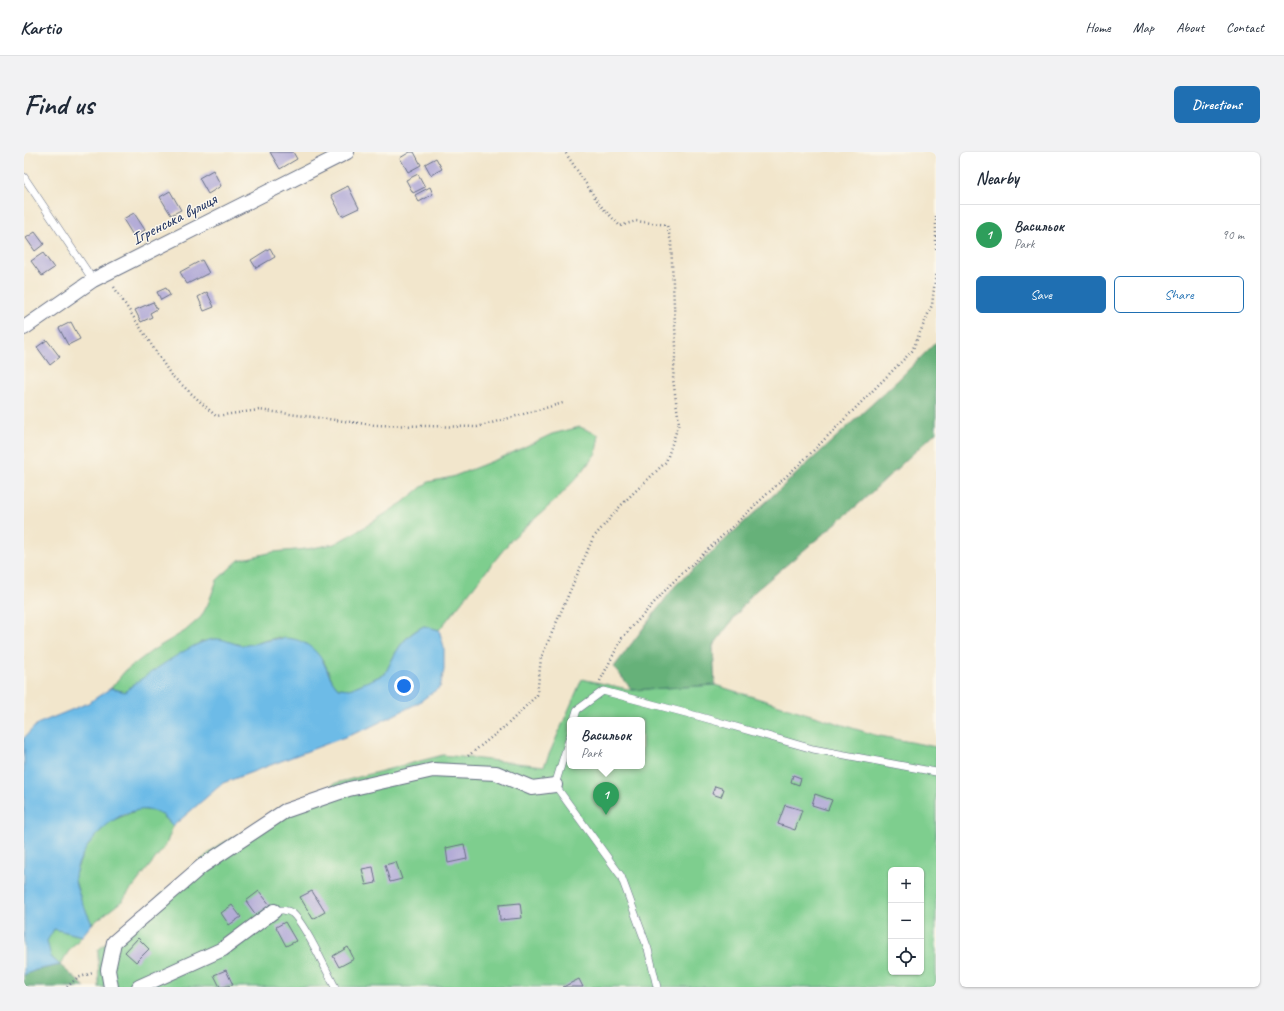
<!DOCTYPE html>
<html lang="en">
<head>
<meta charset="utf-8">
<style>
  body { margin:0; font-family:Caveat,sans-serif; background:#f2f2f3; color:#1f2937 }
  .controls { position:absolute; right:12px; bottom:12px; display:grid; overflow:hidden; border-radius:6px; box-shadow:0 1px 3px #0004 }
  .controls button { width:36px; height:36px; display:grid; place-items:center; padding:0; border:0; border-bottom:1px solid #e0e1e3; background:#fff; color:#1f2937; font:20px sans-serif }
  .you { position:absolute; left:380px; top:534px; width:14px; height:14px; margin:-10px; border:3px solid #fff; border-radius:50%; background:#1a73e8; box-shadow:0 0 0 6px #1a73e833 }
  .badge { display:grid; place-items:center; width:26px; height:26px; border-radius:50%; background:#1f6fb2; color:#fff; font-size:13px; font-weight:700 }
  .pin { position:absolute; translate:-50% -33px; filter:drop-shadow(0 1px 2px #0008) }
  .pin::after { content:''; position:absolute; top:21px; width:14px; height:12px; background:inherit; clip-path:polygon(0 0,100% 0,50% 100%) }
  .popup { position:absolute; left:543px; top:565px; width:78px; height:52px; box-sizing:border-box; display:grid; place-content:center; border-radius:6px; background:#fff; filter:drop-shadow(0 1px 3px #0005); font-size:13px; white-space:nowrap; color:#747a83 }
  .popup b { font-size:15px; color:#1f2937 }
  .popup::after { content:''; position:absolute; left:50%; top:100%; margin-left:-8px; border:8px solid transparent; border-top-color:#fff }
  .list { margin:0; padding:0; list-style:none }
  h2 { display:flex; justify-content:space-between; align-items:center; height:52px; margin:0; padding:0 16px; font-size:17px }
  h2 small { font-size:13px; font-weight:400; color:#747a83 }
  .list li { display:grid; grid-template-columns:26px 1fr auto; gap:12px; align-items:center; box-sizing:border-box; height:60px; padding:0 16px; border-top:1px solid #e0e1e3 }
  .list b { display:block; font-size:15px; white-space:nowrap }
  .list p { margin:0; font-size:13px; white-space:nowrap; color:#747a83 }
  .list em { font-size:13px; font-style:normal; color:#747a83 }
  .actions { display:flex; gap:8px; padding:12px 16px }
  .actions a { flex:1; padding:9px 0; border:1px solid #1f6fb2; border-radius:6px; text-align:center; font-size:14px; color:#1f6fb2 }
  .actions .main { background:#1f6fb2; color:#fff }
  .icon { flex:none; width:22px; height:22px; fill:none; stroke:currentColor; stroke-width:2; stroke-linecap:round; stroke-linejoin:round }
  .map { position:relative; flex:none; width:912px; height:835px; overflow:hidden; border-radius:6px }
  header { display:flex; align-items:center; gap:24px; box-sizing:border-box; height:56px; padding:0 20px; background:#fff; border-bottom:1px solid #e0e1e3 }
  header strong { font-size:19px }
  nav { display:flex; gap:22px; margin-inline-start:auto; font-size:14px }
  .intro { display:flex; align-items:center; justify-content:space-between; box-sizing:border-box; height:96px; padding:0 24px }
  h1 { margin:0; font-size:28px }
  .button { padding:10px 18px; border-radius:6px; background:#1f6fb2; color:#fff; font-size:14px; font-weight:700 }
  main { display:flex; gap:24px; padding:0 24px }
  aside { flex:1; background:#fff; border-radius:6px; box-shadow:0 1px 3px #0004 }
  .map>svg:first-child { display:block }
  .green { fill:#7ece8e; stroke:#4c7e76; fill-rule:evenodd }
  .forest { fill:#66b179; stroke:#40706c }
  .water { fill:#6dbbe7; stroke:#4475a2 }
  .building { fill:#b3acd7 }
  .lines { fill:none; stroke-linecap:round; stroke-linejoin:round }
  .service-casing { stroke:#666f84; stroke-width:8 }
  .minor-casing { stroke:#666f84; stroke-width:16 }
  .path { stroke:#666f84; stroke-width:2.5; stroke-dasharray:1 3; stroke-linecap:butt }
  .service { stroke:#fff; stroke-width:7 }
  .minor { stroke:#fff; stroke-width:14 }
  .labels { text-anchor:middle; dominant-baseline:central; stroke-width:3; stroke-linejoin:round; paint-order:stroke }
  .street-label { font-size:17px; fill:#1b2f5e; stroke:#fbf7ec }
</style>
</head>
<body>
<header>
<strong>Kartio</strong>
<nav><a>Home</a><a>Map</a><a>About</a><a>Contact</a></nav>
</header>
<div class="intro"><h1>Find us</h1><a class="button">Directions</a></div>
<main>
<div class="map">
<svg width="912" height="835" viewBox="0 0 912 835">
  <rect width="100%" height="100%" fill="#fbf7ec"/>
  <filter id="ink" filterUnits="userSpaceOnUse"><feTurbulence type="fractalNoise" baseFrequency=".025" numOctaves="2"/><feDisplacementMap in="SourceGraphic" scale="8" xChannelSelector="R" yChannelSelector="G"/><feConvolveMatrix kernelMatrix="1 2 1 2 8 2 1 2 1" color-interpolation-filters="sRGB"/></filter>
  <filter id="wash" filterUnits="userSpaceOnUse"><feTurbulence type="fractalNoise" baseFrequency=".012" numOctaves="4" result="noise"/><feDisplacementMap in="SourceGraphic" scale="16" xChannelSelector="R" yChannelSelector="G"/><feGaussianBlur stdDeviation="0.9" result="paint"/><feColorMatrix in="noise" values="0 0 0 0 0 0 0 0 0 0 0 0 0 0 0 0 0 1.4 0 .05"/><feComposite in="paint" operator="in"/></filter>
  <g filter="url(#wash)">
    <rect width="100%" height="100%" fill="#f2e6cc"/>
    <g class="green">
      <path d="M556,275L575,283L572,301L558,320L533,347L488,387L415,478L400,474C377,485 372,500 361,522L326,537L314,536L309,530L299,508L255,485L221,494L192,487L177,490L110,532L101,540L87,536L101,519L129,498L161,479L177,465L184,452L193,428L215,408L249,400L283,397L310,392L339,376L378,351L404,330L428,325L479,305L528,282Z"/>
      <path d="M558,527L608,538L691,533L851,583L912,595V835H75L74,798L192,695L312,631L419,603L520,614ZM546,568H618V614H546ZM867,718H897V820H867Z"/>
      <path d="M116,657L135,660L149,674L142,693L98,749L68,772L58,751L50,725L62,693L87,669Z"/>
      <path d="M30,777L58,784L46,797L36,813L27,805L22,789Z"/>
    </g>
    <g class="forest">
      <path d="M912,190V280L836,351L729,441L689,494L691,533L608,538L590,515L651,434L873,229Z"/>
      <path d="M36,813L61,835H0V823L12,818Z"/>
    </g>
    <path class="water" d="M400,474L415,478L420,495V518L416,535L394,551L342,577L199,631L149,674C145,670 139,662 134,660C98,647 56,691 51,724C49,734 64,762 68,772L58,784L30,777L23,789L27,805L36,813L12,818L0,823V586L13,572L64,551L87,536L101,540L110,532C127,521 173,486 193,487C203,487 213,495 223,493C243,490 262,480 282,492C304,506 300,521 314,536L326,537L361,522C372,500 377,486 400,474Z"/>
    <g id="blocks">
      <g class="building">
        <path d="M246,0H269L273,7L256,17Z"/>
        <path d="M386,0H390L397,13L384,20L376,6Z"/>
        <path d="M412,6L418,17L407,23L401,12Z"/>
        <path d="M189,18L197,34L184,42L175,26Z"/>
        <path d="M394,22L401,35L389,41L382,28Z"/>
        <path d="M324,34L335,56L318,64L307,43Z"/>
        <path d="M406,35L409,42L395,50L391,43Z"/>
        <path d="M146,39L157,58L147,63L136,45Z"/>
        <path d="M110,61L121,78L110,85L99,67Z"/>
        <path d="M11,80L20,92L11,99L2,86Z"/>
        <path d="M246,96L251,105L232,116L227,108Z"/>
        <path d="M19,101L30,116L18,124L7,109Z"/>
        <path d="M178,108L185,121L163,132L156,120Z"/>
        <path d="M142,136L146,143L137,148L133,140Z"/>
        <path d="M183,140L190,155L180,159L174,145Z"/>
        <path d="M129,150L133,157L126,161L128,165L117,170L111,158Z"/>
        <path d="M47,170L56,187L44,193L35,176Z"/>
        <path d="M23,188L36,205L26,213L13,195Z"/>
        <path d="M769,623L777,626L775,633L767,630Z"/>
        <path d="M691,634L700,637L697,645L688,642Z"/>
        <path d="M791,642L808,648L804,658L788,653Z"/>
        <path d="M761,653L778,658L771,678L754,672Z"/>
        <path d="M440,692L443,707L424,711L422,696Z"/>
        <path d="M372,710L378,727L366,730L361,713Z"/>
        <path d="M349,715L352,731L342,733L338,717Z"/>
        <path d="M235,739L246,753L232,763L222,749Z"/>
        <path d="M288,739L301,760L289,767L276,745Z"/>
        <path d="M496,751L498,766L476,768L475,753Z"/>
        <path d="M208,753L217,765L205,773L197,761Z"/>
        <path d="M261,770L272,789L262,794L252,775Z"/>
        <path d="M114,786L125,797L112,810L101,800Z"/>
        <path d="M324,795L330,807L315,815L309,804Z"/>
        <path d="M202,818L209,833L196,835L190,823Z"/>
        <path d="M555,827L559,835H539Z"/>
      </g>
    </g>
  </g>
  <g filter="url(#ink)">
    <use href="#blocks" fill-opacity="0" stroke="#666f84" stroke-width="1"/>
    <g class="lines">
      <g class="service-casing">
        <g id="service">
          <path d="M0,25L69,128"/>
          <path d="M550,568L553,558L579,539L677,565L789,597L912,620"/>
          <path d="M546,584L531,633L597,724L624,797L633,835"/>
          <path d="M250,759C257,758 262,757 268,761C280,770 303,820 311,835"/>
        </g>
      </g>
      <g class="minor-casing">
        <g id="minor">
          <path d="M0,176L69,128L323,0"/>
          <path d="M87,835L84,818L90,790L178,714L261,659L325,637L409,618L472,621L508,636L531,633"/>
          <path d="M115,835L199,797L250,759"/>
        </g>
      </g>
      <g class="path">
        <path d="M912,64V99"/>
        <path d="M90,135L147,223L192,264L235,258L350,273L453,275L539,251"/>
        <path d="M576,529L598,486L647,432L786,302L888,199L908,153L912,120"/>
        <path d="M444,604L484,572L513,543L517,506L569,386L600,350L642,310L655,271L649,227L652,195L647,90L643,73L612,69L596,74L576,53L541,0"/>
        <path d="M43,835L53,826L69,821"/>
      </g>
      <use href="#service" class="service"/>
      <use href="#minor" class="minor"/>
    </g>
  </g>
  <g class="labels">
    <g class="street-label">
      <text transform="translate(150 67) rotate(-27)">Ігренська вулиця</text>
    </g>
  </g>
</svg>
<div class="controls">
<button>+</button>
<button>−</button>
<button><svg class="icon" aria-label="locate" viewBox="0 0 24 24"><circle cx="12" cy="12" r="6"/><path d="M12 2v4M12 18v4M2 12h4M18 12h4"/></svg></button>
</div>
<div class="you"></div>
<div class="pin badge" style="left:582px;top:663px;background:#2e9e5b">1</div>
<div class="popup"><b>Васильок</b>Park</div>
</div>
<aside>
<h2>Nearby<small></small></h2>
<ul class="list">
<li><span class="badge" style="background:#2e9e5b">1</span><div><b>Васильок</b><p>Park</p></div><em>90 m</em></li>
</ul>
<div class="actions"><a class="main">Save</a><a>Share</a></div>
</aside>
</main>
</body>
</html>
